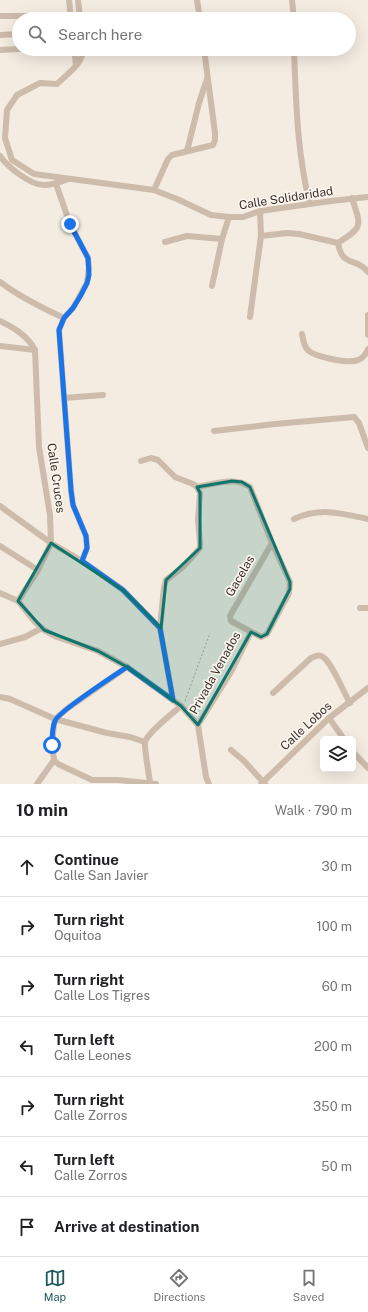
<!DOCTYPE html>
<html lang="en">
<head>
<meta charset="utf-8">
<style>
  body { margin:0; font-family:"Public Sans",sans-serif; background:#f6f6f6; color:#202124 }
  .controls { position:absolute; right:12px; bottom:12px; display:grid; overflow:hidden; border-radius:6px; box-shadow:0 4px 16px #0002 }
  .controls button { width:36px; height:36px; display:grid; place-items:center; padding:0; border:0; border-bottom:1px solid #e0e0e0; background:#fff; color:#202124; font:20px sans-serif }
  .stop { position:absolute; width:12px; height:12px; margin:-9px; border:3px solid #1a73e8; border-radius:50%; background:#fff }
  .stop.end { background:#1a73e8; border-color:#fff; box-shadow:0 1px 4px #0008 }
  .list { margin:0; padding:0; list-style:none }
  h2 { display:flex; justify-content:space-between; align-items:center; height:52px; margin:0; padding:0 16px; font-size:17px }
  h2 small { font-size:13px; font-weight:400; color:#757577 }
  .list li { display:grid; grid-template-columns:26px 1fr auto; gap:12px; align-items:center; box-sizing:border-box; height:60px; padding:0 16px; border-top:1px solid #e0e0e0 }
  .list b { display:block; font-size:15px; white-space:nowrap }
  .list p { margin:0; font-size:13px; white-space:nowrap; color:#757577 }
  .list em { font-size:13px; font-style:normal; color:#757577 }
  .icon { flex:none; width:22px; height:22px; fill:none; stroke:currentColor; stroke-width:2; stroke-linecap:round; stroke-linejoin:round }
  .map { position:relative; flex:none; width:368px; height:784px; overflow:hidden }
  .search { position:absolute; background:#fff; box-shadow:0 4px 16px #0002; left:12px; right:12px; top:12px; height:44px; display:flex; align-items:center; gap:10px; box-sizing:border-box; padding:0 14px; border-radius:22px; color:#757577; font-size:15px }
  .sheet { height:472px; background:#fff }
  nav { display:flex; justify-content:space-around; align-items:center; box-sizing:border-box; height:56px; border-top:1px solid #e0e0e0; background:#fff; font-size:11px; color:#757577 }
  nav a { display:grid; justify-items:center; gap:2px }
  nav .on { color:#1f5a5e }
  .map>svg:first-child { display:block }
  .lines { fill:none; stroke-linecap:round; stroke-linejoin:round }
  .path { stroke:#b9a596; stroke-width:1; stroke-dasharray:2 2; stroke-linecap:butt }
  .minor { stroke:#cdbbac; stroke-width:6 }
  .route { stroke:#1a73e8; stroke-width:5 }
  .marked { fill:#0f766e; fill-opacity:0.2; stroke:#0f766e; stroke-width:3; stroke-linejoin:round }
  .labels { text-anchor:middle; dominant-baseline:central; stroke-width:3.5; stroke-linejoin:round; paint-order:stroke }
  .street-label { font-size:12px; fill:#3b302b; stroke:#fbf5ee }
</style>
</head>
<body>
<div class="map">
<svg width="368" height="784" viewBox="0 0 368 784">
  <rect width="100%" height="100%" fill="#f4ebe1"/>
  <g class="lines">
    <path class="path" d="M185,701L210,633"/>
    <g class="minor">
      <path d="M69,0L71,19"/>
      <path d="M78,0L80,19"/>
      <path d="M197,0L200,19"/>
      <path d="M292,0L294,19"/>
      <path d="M0,16H71"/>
      <path d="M0,35L19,34"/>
      <path d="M74,49L76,65"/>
      <path d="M83,49C84,63 66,75 57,84L40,83L17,95L7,110L5,138L12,160L34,174L154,190L177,199L211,215L229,217H243L260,211L331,201L368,197"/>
      <path d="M294,49C296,101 297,154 310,204"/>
      <path d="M0,50L19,49"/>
      <path d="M187,151L199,103L207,79"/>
      <path d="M0,156C8,167 30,185 44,185C53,185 60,182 68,179"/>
      <path d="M56,184L70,224L88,258L89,267L87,283L73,308L64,318L59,330L71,490L73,505L86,536L87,548L82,561"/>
      <path d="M154,190L168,159L172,155L213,145L215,140V133L204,49"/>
      <path d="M261,236L287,233L299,234L338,243C342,268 357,257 368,272"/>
      <path d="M165,242L187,236L222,239"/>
      <path d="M338,243C364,226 361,227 352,198"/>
      <path d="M0,282C20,297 42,308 64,318"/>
      <path d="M212,286L222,239L229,217"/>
      <path d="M368,315V335"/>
      <path d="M250,317L261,236L260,211"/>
      <path d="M0,321C14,328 27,335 35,350L39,447L50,515L51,543L38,570L18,601"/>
      <path d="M302,334C303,339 304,346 307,349C313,357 349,364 358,360C363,358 366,354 368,349"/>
      <path d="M0,346L35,350"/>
      <path d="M64,398L103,395"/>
      <path d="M214,431L275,424L354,417L359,423L368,448"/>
      <path d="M141,461L151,458L158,460L175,477L193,484L197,487L200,493L198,520L200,543V548L183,567L166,580L164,587L160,628"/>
      <path d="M197,487C216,484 233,476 250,487L272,543L290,582L289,593L267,634L261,637L231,621L230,616L272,543"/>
      <path d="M0,506L51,543L82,561L123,590L160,628L173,700"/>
      <path d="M294,519C320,507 341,513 368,519"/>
      <path d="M0,546L38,570"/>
      <path d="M0,593L18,601L34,621L44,630L57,637L98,651L127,667L181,706L198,725L206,777L209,784"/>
      <path d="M360,608H368"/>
      <path d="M0,644L25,637L42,628"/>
      <path d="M273,693L311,658C316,656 319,654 323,657C332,663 344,693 350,703"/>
      <path d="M0,697L10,699L55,719L107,733L130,737L145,742"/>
      <path d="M329,718L344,739"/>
      <path d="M55,719L68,708L127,667"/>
      <path d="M198,725L231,672L251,632"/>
      <path d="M231,750L244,761L265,784"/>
      <path d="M353,752L368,768"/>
      <path d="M54,760L58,764L92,780H118L156,784"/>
      <path d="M150,783C149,774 144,748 145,742C148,732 173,713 181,706"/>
      <path d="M37,784L54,760C52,745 52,733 55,719"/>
      <path d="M261,784L329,718L368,688"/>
    </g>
  </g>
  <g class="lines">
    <path class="route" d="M52,745C52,737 52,728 55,721C58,712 115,675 127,667L173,700L160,628L123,590L82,561L87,548L86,536L73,505L71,490L59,330L64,318L73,308L81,295L87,283L89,275L88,258L70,224"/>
  </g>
  <path class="marked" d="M232,481L242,482L250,487L290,582V589L267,634L261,637L251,632L198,725L181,706L127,667L98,651L44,630L18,601L51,543L123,590L161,628L166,580L200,548V493L197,487Z"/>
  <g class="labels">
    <g class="street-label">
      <text transform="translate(286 198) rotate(-9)">Calle Solidaridad</text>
      <text transform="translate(56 478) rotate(82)">Calle Cruces</text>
      <text transform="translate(240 576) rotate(-60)">Gacelas</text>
      <text transform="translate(215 673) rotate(-61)">Privada Venados</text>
      <text transform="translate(306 726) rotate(-43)">Calle Lobos</text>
    </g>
  </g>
</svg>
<div class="controls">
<button><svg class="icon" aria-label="layers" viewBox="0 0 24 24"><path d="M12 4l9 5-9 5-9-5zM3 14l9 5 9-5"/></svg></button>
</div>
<div class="stop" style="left:52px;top:745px"></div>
<div class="stop end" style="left:70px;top:224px"></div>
<div class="search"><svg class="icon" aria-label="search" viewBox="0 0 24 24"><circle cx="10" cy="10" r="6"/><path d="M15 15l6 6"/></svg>Search here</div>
</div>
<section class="sheet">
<h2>10 min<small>Walk · 790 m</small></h2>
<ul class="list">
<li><svg class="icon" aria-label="ahead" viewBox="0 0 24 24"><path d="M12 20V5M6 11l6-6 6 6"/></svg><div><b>Continue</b><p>Calle San Javier</p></div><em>30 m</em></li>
<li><svg class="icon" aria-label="right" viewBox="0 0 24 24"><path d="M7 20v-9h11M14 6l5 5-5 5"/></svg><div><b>Turn right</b><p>Oquitoa</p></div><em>100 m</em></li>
<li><svg class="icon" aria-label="right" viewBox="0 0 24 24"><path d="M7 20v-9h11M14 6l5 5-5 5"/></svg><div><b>Turn right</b><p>Calle Los Tigres</p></div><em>60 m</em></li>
<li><svg class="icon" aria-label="left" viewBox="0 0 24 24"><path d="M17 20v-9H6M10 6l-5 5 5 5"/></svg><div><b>Turn left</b><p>Calle Leones</p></div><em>200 m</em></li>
<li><svg class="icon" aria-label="right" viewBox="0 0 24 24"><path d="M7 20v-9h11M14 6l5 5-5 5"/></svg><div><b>Turn right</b><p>Calle Zorros</p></div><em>350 m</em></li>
<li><svg class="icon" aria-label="left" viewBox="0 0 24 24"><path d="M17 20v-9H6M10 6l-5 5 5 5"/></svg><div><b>Turn left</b><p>Calle Zorros</p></div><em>50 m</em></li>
<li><svg class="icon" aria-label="arrive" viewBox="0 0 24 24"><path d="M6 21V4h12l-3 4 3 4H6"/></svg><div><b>Arrive at destination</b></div></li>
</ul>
</section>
<nav>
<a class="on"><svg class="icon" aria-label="map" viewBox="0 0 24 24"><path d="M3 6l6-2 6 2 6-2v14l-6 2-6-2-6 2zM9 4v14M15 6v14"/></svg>Map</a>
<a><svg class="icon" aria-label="directions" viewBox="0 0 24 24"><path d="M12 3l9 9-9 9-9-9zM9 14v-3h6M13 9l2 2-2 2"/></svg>Directions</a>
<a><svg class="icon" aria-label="saved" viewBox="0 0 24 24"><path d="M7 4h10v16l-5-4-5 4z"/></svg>Saved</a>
</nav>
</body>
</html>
